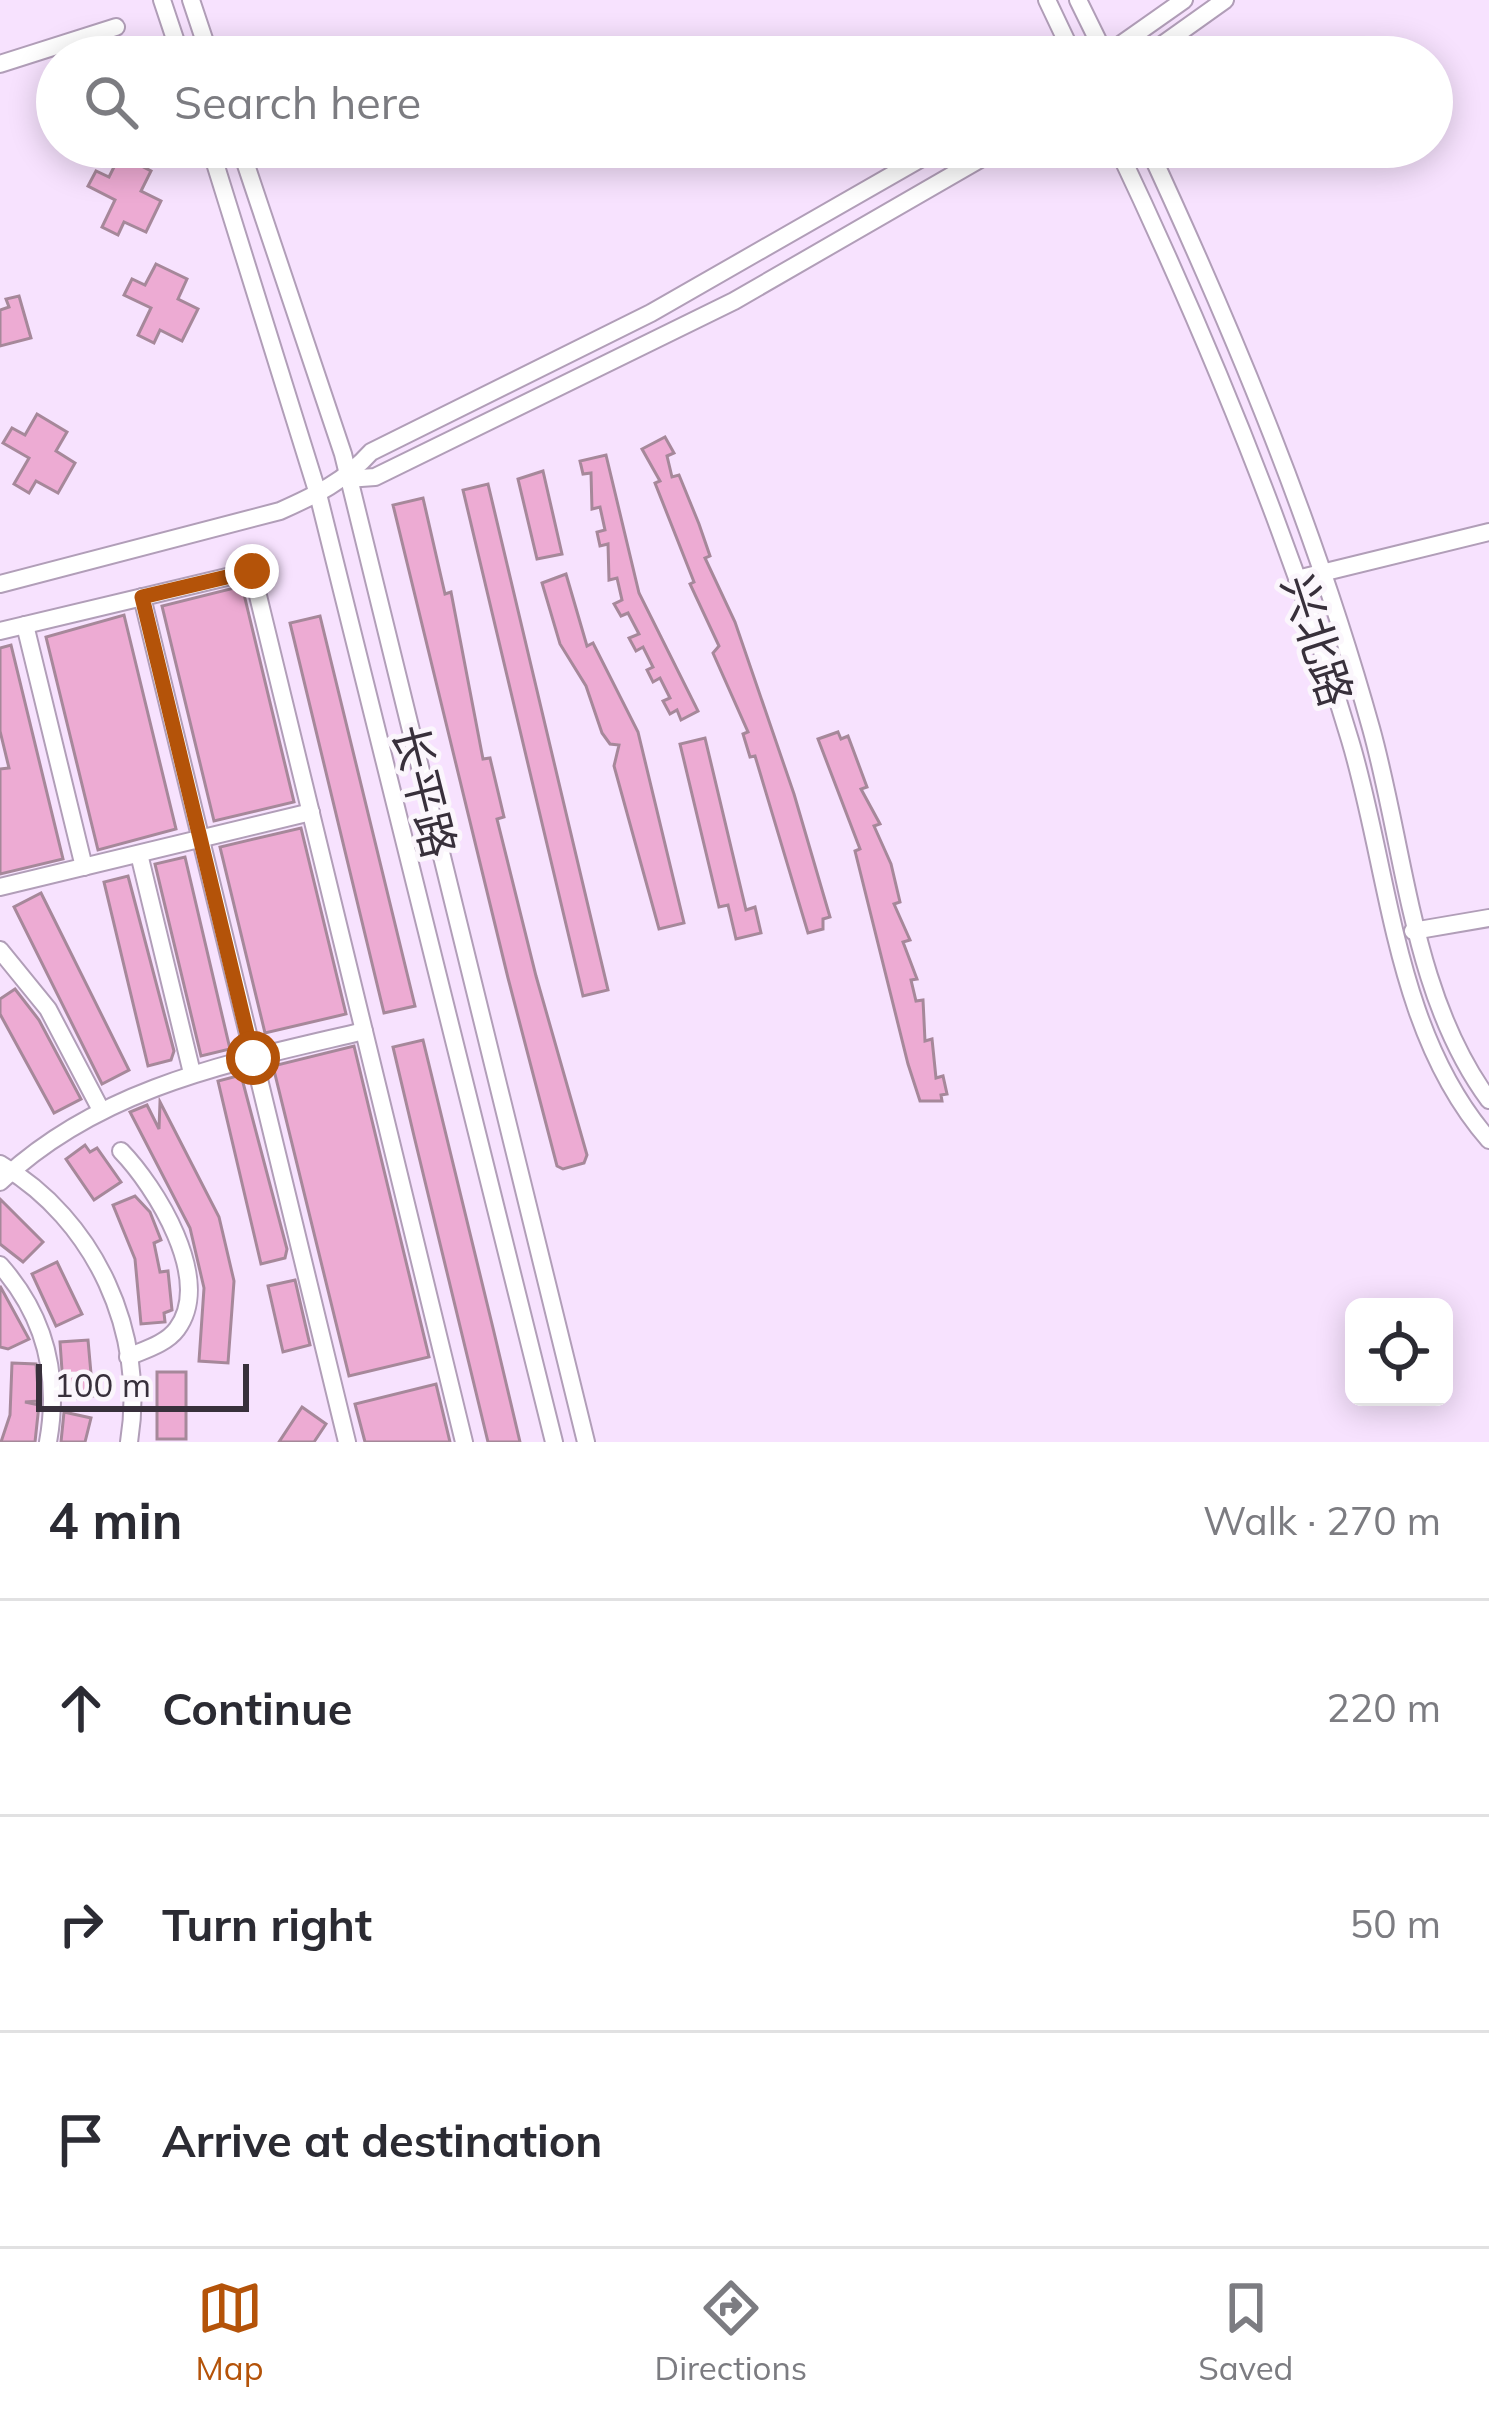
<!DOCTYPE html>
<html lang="en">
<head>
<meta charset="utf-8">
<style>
  body { margin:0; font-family:Mulish,"Noto Sans SC",sans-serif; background:#f7f7f7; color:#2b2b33 }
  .controls { position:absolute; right:36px; bottom:36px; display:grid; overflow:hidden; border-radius:18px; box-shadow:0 6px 30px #0003 }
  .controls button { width:108px; height:108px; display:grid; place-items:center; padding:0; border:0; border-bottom:3px solid #e1e1e2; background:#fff; color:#2b2b33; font:60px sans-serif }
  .scale { position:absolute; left:36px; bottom:30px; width:213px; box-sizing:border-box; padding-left:12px; border:6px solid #38303b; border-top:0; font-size:33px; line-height:42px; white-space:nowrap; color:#38303b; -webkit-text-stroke:9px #fbf6fc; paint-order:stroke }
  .stop { position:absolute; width:36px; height:36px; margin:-27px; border:9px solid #b45309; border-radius:50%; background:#fff }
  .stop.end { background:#b45309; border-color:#fff; box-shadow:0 3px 12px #0008 }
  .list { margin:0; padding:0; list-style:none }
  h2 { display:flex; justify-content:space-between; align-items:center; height:156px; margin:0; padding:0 48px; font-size:51px }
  h2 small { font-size:39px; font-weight:400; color:#7c7c81 }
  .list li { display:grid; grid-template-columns:78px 1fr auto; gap:36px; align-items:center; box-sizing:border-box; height:216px; padding:0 48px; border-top:3px solid #e1e1e2 }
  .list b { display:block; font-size:45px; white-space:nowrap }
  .list em { font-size:39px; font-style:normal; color:#7c7c81 }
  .icon { flex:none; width:66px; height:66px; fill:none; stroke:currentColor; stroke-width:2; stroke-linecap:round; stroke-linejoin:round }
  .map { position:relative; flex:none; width:1489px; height:1442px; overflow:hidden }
  .search { position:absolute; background:#fff; box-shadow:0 6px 30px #0003; left:36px; right:36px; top:36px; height:132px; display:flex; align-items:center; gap:30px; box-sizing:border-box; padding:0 42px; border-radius:66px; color:#7c7c81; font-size:45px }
  .sheet { height:804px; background:#fff }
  nav { display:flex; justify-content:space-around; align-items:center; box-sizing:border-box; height:168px; border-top:3px solid #e1e1e2; background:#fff; font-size:33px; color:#7c7c81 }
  nav a { display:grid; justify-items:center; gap:6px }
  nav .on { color:#b45309 }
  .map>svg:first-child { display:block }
  .building { fill:#edabd3; stroke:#a6889a; stroke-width:3 }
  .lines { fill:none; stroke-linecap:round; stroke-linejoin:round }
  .minor-casing { stroke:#b19eb8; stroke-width:20 }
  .minor { stroke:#fff; stroke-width:16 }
  .route { stroke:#b45309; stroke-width:15 }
  .labels { text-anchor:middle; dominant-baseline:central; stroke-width:10; stroke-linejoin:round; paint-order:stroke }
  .street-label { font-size:45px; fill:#38303b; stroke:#fbf6fc }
</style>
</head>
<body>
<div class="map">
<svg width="1489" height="1442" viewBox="0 0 1489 1442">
  <rect width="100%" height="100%" fill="#f7e2fe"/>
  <g class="building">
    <path d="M120,155L151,171L141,191L161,201L146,232L124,222L118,235L102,227L115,200L88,186L96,171L109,177Z"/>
    <path d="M156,264L187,279L178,299L198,309L182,341L160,330L154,343L138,335L151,308L124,295L132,279L145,285Z"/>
    <path d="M19,296L31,338L0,346V310L9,307L6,299Z"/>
    <path d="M37,414L67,432L56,451L75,463L58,493L36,481L29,493L14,484L29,458L3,443L12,428L25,435Z"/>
    <path d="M665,437L674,453L667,456L672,477L679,475L699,524L710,556L705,558L735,622L794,794L830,917L823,919V929L808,933L755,756L750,757L743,734L748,732L713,653L719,646L690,584L694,582L655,483L660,481L642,449Z"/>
    <path d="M606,455L639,593L698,711L681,720L677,710L670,714L663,701L670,698L660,678L653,682L647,670L653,667L643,647L636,651L629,638L639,634L628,613L621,616L614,604L622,600L617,578L609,580L608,544L600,546L597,532L605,530L600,507L592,509L591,473L583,474L580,461Z"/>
    <path d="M543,471L562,554L537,559L518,479Z"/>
    <path d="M488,484L608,990L583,996L463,490Z"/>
    <path d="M423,498L445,594L451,592L483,759L490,758L504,817L497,819L536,976L587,1155L584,1163L563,1169L557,1166L508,978L393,505Z"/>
    <path d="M566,574L587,646L593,643L638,732L684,923L659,929L614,766L619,745L610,744L602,733L586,686L560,644L542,583Z"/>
    <path d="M242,586L294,802L214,821L162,606Z"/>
    <path d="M124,615L176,829L98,850L46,637Z"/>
    <path d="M320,616L415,1006L384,1013L290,623Z"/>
    <path d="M11,645L63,859L0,874V769L9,768L0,731V648Z"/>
    <path d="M838,732L841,739L848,736L867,787L861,789L880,824L874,826L891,864L900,902L894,904L910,940L903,942L917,979L911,980L916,1001L923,1000L925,1041L932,1039L936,1078L943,1076L947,1094L941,1095L942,1101H920L908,1064L855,851L860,849L818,739Z"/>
    <path d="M705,738L746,910L755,907L761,933L736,939L728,905L719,907L680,744Z"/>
    <path d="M301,828L346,1014L265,1033L220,847Z"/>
    <path d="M185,857L230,1049L201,1056L155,864Z"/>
    <path d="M128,876L174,1051L171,1060L148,1066L104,882Z"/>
    <path d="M41,893L129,1070L102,1084L14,907Z"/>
    <path d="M15,989L39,1020L81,1099L54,1113L0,1014V999Z"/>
    <path d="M423,1040L493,1328L520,1442H488L414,1136L393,1047Z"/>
    <path d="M354,1046L429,1357L349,1376L273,1066Z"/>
    <path d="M241,1075L287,1249L285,1258L261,1264L218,1081Z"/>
    <path d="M160,1102L219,1217L234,1281L228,1363L199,1361L204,1288L190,1228L130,1112L147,1105L159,1129Z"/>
    <path d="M85,1145L90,1152L97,1148L121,1182L94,1200L66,1159Z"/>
    <path d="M135,1196L150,1212L161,1240L154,1243L160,1272L168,1271L172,1310L164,1313L165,1322L141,1324L135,1259L113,1205Z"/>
    <path d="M0,1199L43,1242L23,1262L0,1244Z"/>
    <path d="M57,1262L82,1314L56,1326L32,1274Z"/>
    <path d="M295,1280L310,1345L283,1352L268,1286Z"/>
    <path d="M0,1286L29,1339L8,1349L0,1347Z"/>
    <path d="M88,1340L93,1396L64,1399L60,1342Z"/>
    <path d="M12,1363L36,1364L39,1401L25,1402L39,1405L35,1442H1L10,1415Z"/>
    <rect x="157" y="1372" width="29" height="67"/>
    <path d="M436,1384L450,1442H365L355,1404Z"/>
    <path d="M302,1407L326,1424L314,1442H279Z"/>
    <path d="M64,1412L91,1418L85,1442H61Z"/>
  </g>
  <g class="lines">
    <g class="minor-casing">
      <g id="minor">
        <path d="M162,0L181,57"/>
        <path d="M191,0L210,57"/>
        <path d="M1047,0L1074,57"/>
        <path d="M1078,0L1106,57"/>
        <path d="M1103,57L1184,0"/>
        <path d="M1145,57L1225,0"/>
        <path d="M0,64L116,27"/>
        <path d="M210,147L318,494L554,1442"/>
        <path d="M240,147L343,454L586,1442"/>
        <path d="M1117,147C1208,339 1289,535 1350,740C1390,873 1394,1031 1489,1140"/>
        <path d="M1148,147C1235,335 1315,527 1371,728C1405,850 1412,996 1489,1100"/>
        <path d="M347,479L375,477L734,301L1001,147"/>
        <path d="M1297,579L1489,532"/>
        <path d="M0,584L280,511C316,495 345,481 371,452L651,313L941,147"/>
        <path d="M142,597L347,1442"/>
        <path d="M25,625L84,867"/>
        <path d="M0,631L252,571L464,1442"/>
        <path d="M139,854L192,1073"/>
        <path d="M0,887L311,812"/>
        <path d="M1413,931L1489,918"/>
        <path d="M0,950L48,1009L101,1110"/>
        <path d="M121,1151C155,1186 214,1279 177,1329C166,1344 144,1350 128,1357"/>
        <path d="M0,1164C95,1219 147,1333 129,1442"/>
        <path d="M0,1182C101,1086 234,1062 364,1031"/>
        <path d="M0,1265C45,1316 60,1376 48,1442"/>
      </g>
    </g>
    <use href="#minor" class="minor"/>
  </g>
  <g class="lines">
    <path class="route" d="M252,571L142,597L253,1058"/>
  </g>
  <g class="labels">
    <g class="street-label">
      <text transform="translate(1318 640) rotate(72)">兴北路</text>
      <text transform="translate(425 791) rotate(76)">长平路</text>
    </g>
  </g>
</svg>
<div class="controls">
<button><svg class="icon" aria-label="locate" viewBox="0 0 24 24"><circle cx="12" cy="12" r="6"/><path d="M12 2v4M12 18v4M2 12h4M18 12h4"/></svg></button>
</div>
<div class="scale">100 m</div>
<div class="stop" style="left:253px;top:1058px"></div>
<div class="stop end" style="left:252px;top:571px"></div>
<div class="search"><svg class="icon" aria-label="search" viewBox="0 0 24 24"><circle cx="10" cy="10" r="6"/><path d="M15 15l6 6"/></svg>Search here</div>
</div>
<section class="sheet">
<h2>4 min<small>Walk · 270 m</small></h2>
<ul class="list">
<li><svg class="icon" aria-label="ahead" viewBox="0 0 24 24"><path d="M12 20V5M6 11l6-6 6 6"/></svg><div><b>Continue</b></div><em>220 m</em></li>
<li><svg class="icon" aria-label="right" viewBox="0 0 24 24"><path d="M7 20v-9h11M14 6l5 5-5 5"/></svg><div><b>Turn right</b></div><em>50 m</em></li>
<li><svg class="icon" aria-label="arrive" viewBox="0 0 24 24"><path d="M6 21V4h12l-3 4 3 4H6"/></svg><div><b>Arrive at destination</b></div></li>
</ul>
</section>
<nav>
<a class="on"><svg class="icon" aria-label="map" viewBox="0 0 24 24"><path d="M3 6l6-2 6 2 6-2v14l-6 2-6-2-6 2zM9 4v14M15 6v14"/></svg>Map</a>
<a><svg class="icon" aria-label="directions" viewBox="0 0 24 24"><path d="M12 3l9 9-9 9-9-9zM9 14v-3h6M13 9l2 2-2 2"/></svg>Directions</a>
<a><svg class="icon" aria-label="saved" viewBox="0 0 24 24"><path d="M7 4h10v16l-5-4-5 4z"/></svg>Saved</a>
</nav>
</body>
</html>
